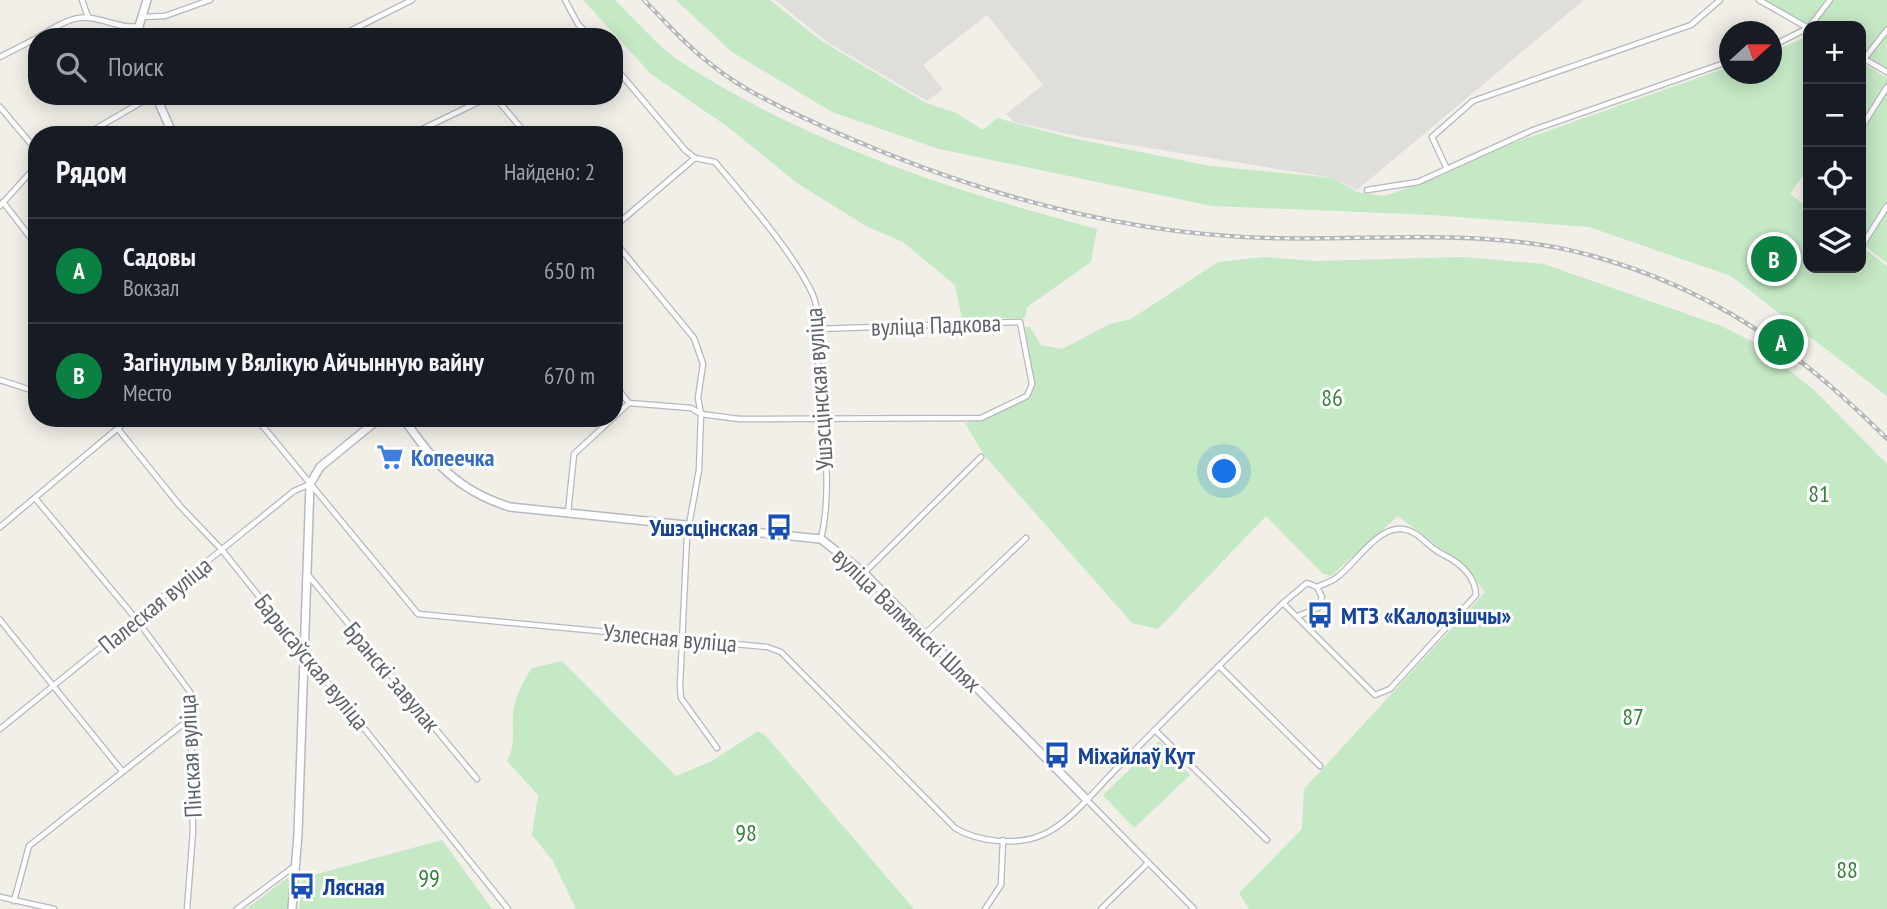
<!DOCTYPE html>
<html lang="ru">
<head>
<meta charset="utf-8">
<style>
  body { margin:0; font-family:"PT Sans Narrow",sans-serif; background:#20242c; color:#f1f3f6 }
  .controls { position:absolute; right:21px; top:21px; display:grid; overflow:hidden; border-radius:14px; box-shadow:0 4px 18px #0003 }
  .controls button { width:63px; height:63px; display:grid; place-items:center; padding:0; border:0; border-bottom:2px solid #363941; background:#171b24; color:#f1f3f6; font:35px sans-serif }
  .compass { position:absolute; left:1719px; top:21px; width:63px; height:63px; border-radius:50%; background:#171b24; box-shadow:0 4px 18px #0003; rotate:69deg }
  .you { position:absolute; left:1225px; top:472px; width:24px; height:24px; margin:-18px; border:5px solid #fff; border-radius:50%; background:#1a73e8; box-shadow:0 0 0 10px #1a73e833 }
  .badge { display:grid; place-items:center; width:46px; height:46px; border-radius:50%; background:#0b8043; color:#fff; font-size:23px; font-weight:700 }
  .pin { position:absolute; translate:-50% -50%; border:4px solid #fff; box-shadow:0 2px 7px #0006 }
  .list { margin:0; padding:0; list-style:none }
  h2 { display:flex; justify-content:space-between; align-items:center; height:91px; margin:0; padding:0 28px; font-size:30px }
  h2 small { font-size:23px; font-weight:400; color:#9ea1a6 }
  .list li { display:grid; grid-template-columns:46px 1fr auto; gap:21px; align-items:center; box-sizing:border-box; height:105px; padding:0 28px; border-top:2px solid #363941 }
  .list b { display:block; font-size:26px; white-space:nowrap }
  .list p { margin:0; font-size:23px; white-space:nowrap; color:#9ea1a6 }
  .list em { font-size:23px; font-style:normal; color:#9ea1a6 }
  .icon { flex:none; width:38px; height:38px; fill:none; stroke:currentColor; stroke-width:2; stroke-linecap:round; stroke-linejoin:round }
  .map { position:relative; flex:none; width:1887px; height:909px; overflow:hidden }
  .search { position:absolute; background:#171b24; box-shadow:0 4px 18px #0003; left:28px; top:28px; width:595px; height:77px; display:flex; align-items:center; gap:18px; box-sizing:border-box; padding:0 24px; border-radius:28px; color:#9ea1a6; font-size:26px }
  .panel { position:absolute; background:#171b24; box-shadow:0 4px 18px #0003; left:28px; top:126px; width:595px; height:301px; border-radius:28px }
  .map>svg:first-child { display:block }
  .industrial { fill:#e0deda }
  .green { fill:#c5e8c5 }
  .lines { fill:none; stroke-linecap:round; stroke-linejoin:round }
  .street-casing { stroke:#b5b8bc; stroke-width:7 }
  .secondary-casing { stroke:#b6babf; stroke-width:10 }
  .street { stroke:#fff; stroke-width:4.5 }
  .secondary { stroke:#fff; stroke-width:7 }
  .rail-casing { stroke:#b6b7b8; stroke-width:4.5 }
  .rail { stroke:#fff; stroke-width:2; stroke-dasharray:5; stroke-linecap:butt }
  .labels { text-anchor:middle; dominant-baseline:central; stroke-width:6; stroke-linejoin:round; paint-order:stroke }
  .street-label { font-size:24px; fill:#5f6368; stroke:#fff }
  .park-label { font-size:24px; fill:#348238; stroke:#fff }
  .shop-label { font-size:24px; font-weight:bold; fill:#366cbe; stroke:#fff; text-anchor:start }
  .transit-label { font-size:24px; font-weight:bold; fill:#164399; stroke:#fff; text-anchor:start }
</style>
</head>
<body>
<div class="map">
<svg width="1887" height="909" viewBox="0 0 1887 909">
  <rect width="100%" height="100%" fill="#f1efe8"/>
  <path class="industrial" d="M775,0H1584L1357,190L1333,178L1082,137L1014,122L1006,114L1043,85L987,15L923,65L943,89L927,101L827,42Z"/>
  <g class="green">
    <path d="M583,0H615C636,20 657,46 681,62C807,144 953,191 1097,229L1091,262L1027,307L1025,318H962L955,285L903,242L866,226L797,183L728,127L651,74Z"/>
    <path d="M676,0H770L820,40L926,103L956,113L983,130L997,118L1071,138L1210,166L1333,178L1357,192L1385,196L1443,175L1505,146L1729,67L1730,74H1772V52L1808,36V168L1790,194L1808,208V268H1861V246L1887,266V396L1731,276L1589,227L1432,215L1212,206L939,149L832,112L732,52Z"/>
    <path d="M1763,0H1887V69L1861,54V26H1810Z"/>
    <path d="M1861,62L1887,78V88L1861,128Z"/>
    <path d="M1887,92V263L1861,243V132Z"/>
    <path d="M1264,257L1316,261L1462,257L1544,264L1721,326L1757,344L1815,391L1887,464V909H1249L1239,893L1302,829L1304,789L1485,592L1466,568L1398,516L1331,576L1323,574L1266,516L1158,629L1132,623L984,455L965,423L983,420L1029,399L1035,385L1023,327H1030L1041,345L1062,349L1110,324L1131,319L1218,262Z"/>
    <path d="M562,661L676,776L712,761L758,731L766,736L914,909H576L553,861L532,835L538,795L507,761C516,744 512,734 513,716C514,698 522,683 532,668Z"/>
    <path d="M1159,741L1190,775L1134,828L1103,795Z"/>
    <path d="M442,840L492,909H299L302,878Z"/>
    <path d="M287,878L291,883L289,909H246Z"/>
  </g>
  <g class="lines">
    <g class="street-casing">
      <g id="street">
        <path d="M82,0L88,17"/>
        <path d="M565,0L578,24L590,37"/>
        <path d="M1759,0L1808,28"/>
        <path d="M142,17L165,16L210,0"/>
        <path d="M1810,26L1830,0"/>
        <path d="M38,37C54,28 72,15 90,18C107,20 122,29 139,26"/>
        <path d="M338,37L412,0"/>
        <path d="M1772,46L1808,28"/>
        <path d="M0,57L37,38"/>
        <path d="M1861,57L1887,72"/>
        <path d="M1864,59L1887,30"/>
        <path d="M614,66L685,150L695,158L715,162C744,196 795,255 813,295C821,316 818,342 818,364C821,420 834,484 821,539"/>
        <path d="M494,96L527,135"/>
        <path d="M0,107L37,151"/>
        <path d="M1861,128L1887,87"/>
        <path d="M85,135L152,96"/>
        <path d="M410,135L491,96"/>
        <path d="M1447,169L1432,137L1473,101L1691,25L1720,0"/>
        <path d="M1367,190L1418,182L1533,130L1730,61"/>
        <path d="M3,202L37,246"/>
        <path d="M0,206L37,165"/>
        <path d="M614,227L695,158"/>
        <path d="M614,241L694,338L703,364L698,398L701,414L699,470L687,536L680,685L681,698L717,748"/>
        <path d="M1861,247L1887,206"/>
        <path d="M0,380L37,392"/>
        <path d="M614,384L629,403"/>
        <path d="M614,417L629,403L691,408L701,414L739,419L981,418L1027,396L1032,384L1020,322L818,329"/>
        <path d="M115,418L118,429L180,506L222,550L508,909"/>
        <path d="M256,418L418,614L767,647L781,652L955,828C978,842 1017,846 1042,835C1068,825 1098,787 1117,768C1172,713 1227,657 1283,603L1307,583L1317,587C1323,584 1331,582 1336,578C1358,563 1382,515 1414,533C1425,539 1429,548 1444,555C1460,563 1475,576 1476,595L1390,689L1375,695L1283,603"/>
        <path d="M35,498L137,620L190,692L193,831L187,909"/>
        <path d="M568,513L574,454L613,418"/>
        <path d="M0,527L130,418"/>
        <path d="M864,573L981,457"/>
        <path d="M308,575L477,779"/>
        <path d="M1298,616L1318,608L1322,597L1317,587"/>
        <path d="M0,620L122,771"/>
        <path d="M924,635L1026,538"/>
        <path d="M1219,666L1320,766"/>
        <path d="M0,729L294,491L310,484"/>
        <path d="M1155,730L1267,840"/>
        <path d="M1086,799L1194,909"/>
        <path d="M0,897L54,909"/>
        <path d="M14,901L29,846L192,717"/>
        <path d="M237,909L296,865"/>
        <path d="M985,909L1001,885L1003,840"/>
        <path d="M1101,909L1148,863"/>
      </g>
    </g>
    <g class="secondary-casing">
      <g id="secondary">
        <path d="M141,37L139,26L147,0"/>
        <path d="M156,96L173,135"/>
        <path d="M403,418C435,463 456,490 510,507L821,539L864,573L1086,799"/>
        <path d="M292,909L298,834L310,484L320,467L380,418"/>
      </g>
    </g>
    <use href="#street" class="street"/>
    <use href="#secondary" class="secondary"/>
    <g class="rail-casing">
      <path id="rail" d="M644,0C666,23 688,47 713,66C748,94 793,113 833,131C971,192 1117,234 1269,238C1374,241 1486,227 1589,255C1712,288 1798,350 1887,439"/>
    </g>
    <use href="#rail" class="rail"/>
  </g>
  <defs>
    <g id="supermarket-bare" transform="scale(2.1)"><path d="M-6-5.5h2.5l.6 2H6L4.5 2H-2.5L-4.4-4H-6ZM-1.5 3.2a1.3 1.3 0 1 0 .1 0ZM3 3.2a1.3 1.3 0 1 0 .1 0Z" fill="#3f7fe0" stroke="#fff" stroke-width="2.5" paint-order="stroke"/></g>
    <g id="bus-bare" transform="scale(2.1)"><path d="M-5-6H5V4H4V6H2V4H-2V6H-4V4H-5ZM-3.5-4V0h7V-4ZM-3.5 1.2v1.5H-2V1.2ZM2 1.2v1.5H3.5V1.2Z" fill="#1a4fb4" stroke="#fff" stroke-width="2.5" paint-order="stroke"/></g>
  </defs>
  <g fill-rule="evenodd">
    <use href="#supermarket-bare" x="390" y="457"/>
    <use href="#bus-bare" x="779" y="527"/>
    <use href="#bus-bare" x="1320" y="615"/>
    <use href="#bus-bare" x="1057" y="755"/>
    <use href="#bus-bare" x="302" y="886"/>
  </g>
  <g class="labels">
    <g class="street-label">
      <text transform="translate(936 325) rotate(-2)">вуліца Падкова</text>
      <text transform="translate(819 389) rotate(-94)">Ушэсцінская вуліца</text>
      <text transform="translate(155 605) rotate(-39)">Палеская вуліца</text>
      <text transform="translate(907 620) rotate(44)">вуліца Валмянскі Шлях</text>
      <text transform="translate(670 638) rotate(5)">Узлесная вуліца</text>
      <text transform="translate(312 662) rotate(51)">Барысаўская вуліца</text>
      <text transform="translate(392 677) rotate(50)">Бранскі завулак</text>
      <text transform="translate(190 756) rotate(-93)">Пінская вуліца</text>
    </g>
    <g class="park-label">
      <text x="1332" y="397">86</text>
      <text x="1819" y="493">81</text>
      <text x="1633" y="716">87</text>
      <text x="746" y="832">98</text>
      <text x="1847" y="869">88</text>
      <text x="429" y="877">99</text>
    </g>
    <g class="shop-label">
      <text x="411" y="457">Копеечка</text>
    </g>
    <g class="transit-label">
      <text x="758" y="527" text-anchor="end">Ушэсцінская</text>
      <text x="1341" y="615">МТЗ «Калодзішчы»</text>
      <text x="1078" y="755">Міхайлаў Кут</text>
      <text x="323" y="886">Лясная</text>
    </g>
  </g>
</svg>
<div class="controls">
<button>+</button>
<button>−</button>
<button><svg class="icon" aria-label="locate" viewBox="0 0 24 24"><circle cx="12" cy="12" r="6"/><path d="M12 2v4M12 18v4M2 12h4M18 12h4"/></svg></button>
<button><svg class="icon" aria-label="layers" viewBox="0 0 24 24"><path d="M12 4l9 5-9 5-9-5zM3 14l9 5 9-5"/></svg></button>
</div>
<svg class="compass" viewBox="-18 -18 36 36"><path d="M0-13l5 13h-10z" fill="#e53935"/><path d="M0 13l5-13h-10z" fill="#9ea1a6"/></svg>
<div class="you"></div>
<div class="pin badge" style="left:1781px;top:342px">A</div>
<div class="pin badge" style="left:1774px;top:259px">B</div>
<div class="search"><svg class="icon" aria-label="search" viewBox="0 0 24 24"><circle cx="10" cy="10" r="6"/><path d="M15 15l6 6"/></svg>Поиск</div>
<section class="panel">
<h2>Рядом<small>Найдено: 2</small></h2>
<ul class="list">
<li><span class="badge">A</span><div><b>Садовы</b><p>Вокзал</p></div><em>650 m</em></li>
<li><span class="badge">B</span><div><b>Загінулым у Вялікую Айчынную вайну</b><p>Место</p></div><em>670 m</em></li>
</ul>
</section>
</div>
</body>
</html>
